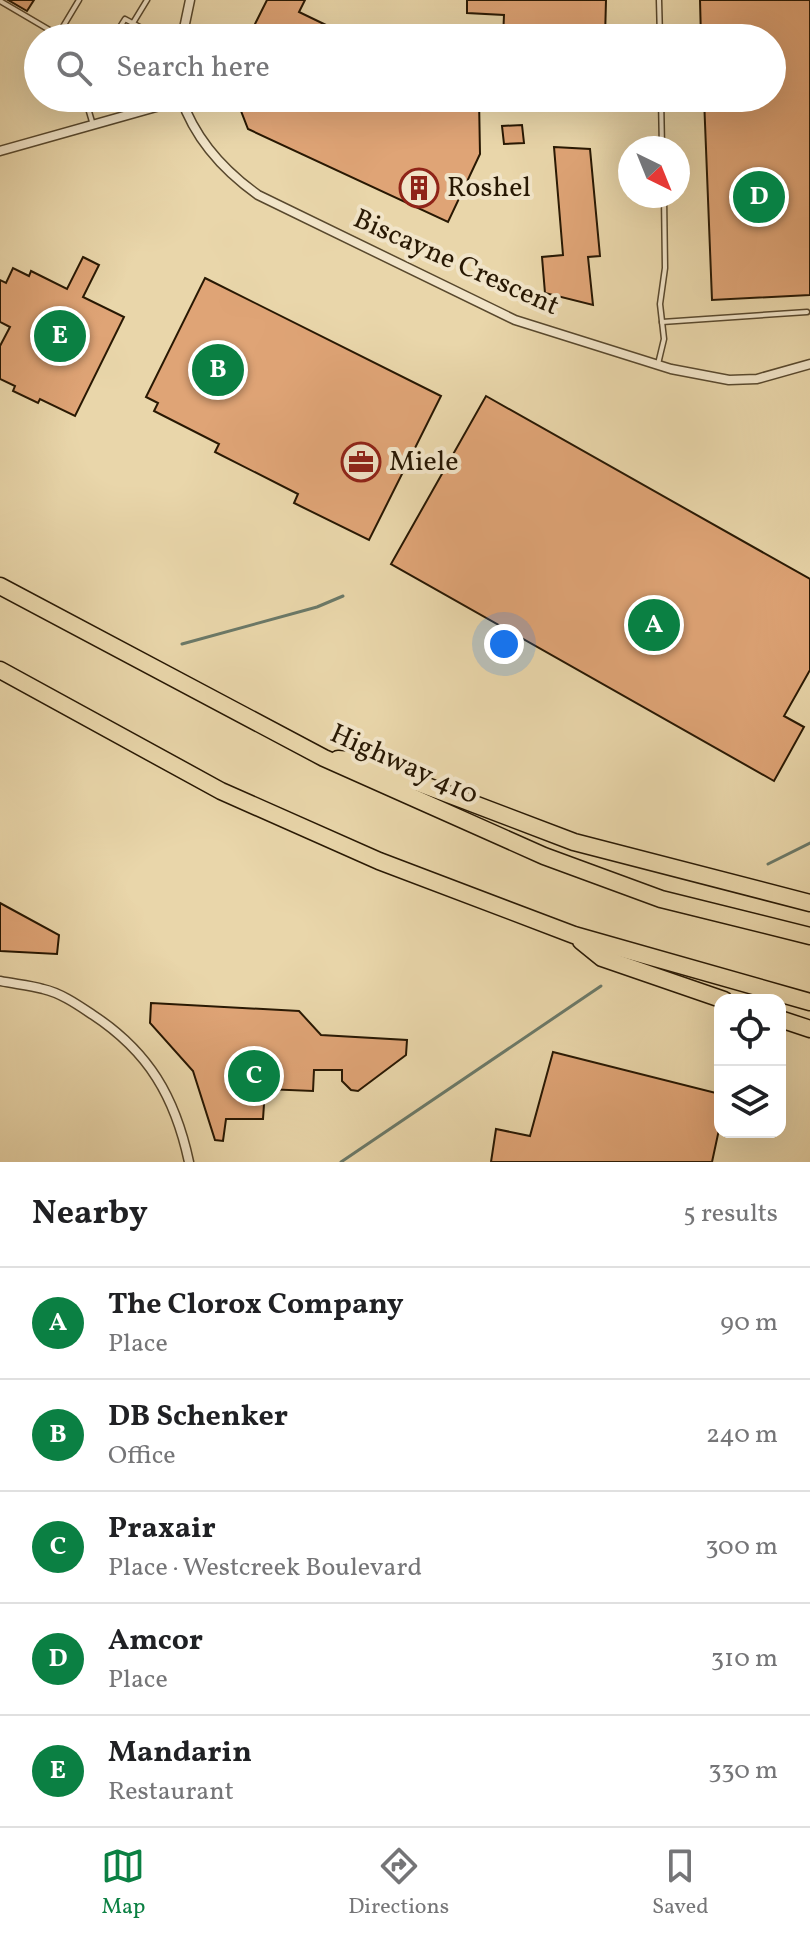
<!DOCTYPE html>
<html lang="en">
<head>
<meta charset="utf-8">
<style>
  body { margin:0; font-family:Vollkorn,serif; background:#f6f6f6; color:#202124 }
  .controls { position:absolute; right:24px; bottom:24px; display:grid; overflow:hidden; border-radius:16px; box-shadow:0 8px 32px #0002 }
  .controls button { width:72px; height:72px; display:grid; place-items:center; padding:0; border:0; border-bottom:2px solid #e0e0e0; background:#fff; color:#202124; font:40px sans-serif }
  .compass { position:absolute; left:618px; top:136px; width:72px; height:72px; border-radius:50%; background:#fff; box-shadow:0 8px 32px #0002; rotate:137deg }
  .you { position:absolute; left:504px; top:644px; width:28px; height:28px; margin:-20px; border:6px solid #fff; border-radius:50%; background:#1a73e8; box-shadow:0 0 0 12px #1a73e833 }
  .badge { display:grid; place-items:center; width:52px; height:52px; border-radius:50%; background:#0b8043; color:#fff; font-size:26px; font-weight:700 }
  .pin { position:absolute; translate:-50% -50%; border:4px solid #fff; box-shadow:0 2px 8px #0006 }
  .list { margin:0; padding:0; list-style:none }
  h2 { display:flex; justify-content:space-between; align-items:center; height:104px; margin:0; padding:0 32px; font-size:34px }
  h2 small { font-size:26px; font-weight:400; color:#757577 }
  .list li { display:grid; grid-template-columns:52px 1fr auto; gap:24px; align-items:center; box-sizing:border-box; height:112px; padding:0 32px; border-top:2px solid #e0e0e0 }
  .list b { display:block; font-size:30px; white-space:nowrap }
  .list p { margin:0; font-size:26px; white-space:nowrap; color:#757577 }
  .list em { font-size:26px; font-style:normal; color:#757577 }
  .icon { flex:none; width:44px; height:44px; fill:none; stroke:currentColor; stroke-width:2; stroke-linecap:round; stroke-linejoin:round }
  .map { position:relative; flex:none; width:810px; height:1162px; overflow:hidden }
  .search { position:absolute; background:#fff; box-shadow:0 8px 32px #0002; left:24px; right:24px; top:24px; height:88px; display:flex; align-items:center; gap:20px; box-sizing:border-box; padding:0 28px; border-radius:44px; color:#757577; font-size:30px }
  .sheet { height:664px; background:#fff }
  nav { display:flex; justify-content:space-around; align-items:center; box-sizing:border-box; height:112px; border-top:2px solid #e0e0e0; background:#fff; font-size:22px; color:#757577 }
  nav a { display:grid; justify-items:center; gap:4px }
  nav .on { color:#0b8043 }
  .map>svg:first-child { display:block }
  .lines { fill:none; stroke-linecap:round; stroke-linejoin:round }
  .stream { stroke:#6b7968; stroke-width:3 }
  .building { fill:#dfa476; stroke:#281803; stroke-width:2 }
  .service-casing { stroke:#58482d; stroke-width:7 }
  .minor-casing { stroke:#58482d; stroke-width:11 }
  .motorway-casing { stroke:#281803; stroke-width:19 }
  .service { stroke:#f1e4c8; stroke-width:4 }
  .minor { stroke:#f1e4c8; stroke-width:8 }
  .motorway { stroke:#e9d6aa; stroke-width:16 }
  .labels { text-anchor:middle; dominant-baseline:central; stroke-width:8; stroke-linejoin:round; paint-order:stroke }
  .poi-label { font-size:28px; fill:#281803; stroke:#f1e4c8; text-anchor:start }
  .street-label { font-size:28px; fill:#281803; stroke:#f1e4c8 }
</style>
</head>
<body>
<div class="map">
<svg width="810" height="1162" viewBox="0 0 810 1162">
  <rect width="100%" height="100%" fill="#e9d6aa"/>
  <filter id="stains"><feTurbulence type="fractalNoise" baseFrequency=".0025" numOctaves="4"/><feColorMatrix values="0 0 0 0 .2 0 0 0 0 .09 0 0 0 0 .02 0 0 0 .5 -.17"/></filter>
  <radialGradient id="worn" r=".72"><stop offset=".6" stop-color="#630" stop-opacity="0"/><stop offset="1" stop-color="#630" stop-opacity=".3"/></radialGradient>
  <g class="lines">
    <g class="stream">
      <path d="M182,644L317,607L343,596"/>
      <path d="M768,864L810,843"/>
      <path d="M341,1162L601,986"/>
    </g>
  </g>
  <g class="building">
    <path d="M8,0H34L27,11Z"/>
    <path d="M267,0H305L299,12L353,38H248Z"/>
    <path d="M467,0H606L605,38H503L504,15L467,13Z"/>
    <path d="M700,0H810V295L712,300L704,98H772V38H701Z"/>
    <path d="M236,98H479L480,154L448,222L248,129Z"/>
    <path d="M522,125L524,143L504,144L502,126Z"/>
    <path d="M554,147L590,149L600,256L588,257L593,305L545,293L542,257L563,255Z"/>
    <path d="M83,257L99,265L83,297L124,317L75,416L40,399L38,403L13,391L15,386L0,379V346L10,327L0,322V280L6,283L13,268L29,276L31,271L67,289Z"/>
    <path d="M205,278L441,396L369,540L294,503L298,494L215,452L219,444L154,411L158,403L146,397Z"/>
    <path d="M486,396L810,579V670L784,716L804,727L774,781L391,564Z"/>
    <path d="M0,903L59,935L57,954L0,951Z"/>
    <path d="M151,1003L299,1011L321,1035L407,1040L406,1055L358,1091L351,1090L342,1081V1070H314L313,1091L265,1089L263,1119H226L223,1141L215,1140L193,1071L150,1023Z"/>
    <path d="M553,1052L720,1094V1125L712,1162H491L496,1129L530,1136Z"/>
  </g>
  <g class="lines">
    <g class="service-casing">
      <g id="service">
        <path d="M659,0L660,38"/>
        <path d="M0,1L58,35"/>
        <path d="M133,23L147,0"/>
        <path d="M60,38L58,35L79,0"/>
        <path d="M113,38L125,19L149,32L146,38"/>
        <path d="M85,98L93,125"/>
        <path d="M661,98L662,148"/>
        <path d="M662,322L807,312"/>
        <path d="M658,364L664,339L660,304L665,268L664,196"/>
      </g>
    </g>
    <g class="minor-casing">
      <g id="minor">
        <path d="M182,38L190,0"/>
        <path d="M181,98C195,139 223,170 258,195L515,320L671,369L729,380L757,379L810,364"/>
        <path d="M0,151L181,100"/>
        <path d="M0,981C14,984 29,985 43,989C61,993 78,1005 93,1015C149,1052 175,1097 189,1162"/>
      </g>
    </g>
    <g class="motorway-casing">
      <g id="motorway">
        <path d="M0,586L324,758L544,856L661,899L810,936"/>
        <path d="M0,670L221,791L379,861L574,935L810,1002"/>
        <path d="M338,759L361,761L574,842L810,903"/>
        <path d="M581,941L602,958L724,1000"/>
        <path d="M780,1019L810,1029"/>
      </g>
    </g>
    <use href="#service" class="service"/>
    <use href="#minor" class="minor"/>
    <use href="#motorway" class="motorway"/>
  </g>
  <defs>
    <g id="building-ring" transform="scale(2)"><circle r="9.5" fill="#f1e4c8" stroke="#8f2418" stroke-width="1.5"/><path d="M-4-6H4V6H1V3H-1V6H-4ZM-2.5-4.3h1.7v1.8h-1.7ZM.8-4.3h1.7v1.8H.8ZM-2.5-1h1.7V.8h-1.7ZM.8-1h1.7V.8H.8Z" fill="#8f2418"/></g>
    <g id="office-ring" transform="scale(2)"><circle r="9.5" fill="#f1e4c8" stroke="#8f2418" stroke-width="1.5"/><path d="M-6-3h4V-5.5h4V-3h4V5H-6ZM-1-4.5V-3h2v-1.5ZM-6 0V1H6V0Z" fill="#8f2418"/></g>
  </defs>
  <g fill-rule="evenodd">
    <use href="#building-ring" x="419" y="188"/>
    <use href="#office-ring" x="361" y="462"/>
  </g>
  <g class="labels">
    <g class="poi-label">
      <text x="447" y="188">Roshel</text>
      <text x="389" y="462">Miele</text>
    </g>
    <g class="street-label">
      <text transform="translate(456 263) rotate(24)">Biscayne Crescent</text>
      <text transform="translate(404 765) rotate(24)">Highway 410</text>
    </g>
  </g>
  <rect width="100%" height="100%" filter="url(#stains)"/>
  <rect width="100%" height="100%" fill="url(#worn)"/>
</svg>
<div class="controls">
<button><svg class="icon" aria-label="locate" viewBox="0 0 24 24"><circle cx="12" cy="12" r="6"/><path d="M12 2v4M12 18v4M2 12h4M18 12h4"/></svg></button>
<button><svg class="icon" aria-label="layers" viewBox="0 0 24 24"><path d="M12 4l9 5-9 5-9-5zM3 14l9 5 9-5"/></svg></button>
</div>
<svg class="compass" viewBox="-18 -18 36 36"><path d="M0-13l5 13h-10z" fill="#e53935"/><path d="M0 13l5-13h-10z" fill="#757577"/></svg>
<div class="you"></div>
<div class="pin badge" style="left:654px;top:625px">A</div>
<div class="pin badge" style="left:218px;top:370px">B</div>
<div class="pin badge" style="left:254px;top:1076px">C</div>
<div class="pin badge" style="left:759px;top:197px">D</div>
<div class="pin badge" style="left:60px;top:336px">E</div>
<div class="search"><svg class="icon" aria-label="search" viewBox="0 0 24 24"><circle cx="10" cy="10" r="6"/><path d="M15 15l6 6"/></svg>Search here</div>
</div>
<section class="sheet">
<h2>Nearby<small>5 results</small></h2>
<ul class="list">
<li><span class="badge">A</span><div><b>The Clorox Company</b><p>Place</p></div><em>90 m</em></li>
<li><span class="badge">B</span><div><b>DB Schenker</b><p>Office</p></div><em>240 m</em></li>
<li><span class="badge">C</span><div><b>Praxair</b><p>Place · Westcreek Boulevard</p></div><em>300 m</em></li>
<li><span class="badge">D</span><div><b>Amcor</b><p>Place</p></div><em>310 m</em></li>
<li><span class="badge">E</span><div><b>Mandarin</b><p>Restaurant</p></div><em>330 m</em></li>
</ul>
</section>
<nav>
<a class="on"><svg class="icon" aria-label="map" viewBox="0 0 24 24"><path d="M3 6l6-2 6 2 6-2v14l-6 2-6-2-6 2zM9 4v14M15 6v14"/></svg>Map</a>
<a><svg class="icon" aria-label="directions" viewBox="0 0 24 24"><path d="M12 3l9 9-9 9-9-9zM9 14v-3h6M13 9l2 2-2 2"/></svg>Directions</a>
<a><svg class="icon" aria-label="saved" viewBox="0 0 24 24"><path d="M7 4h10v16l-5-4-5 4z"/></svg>Saved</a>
</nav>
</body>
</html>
